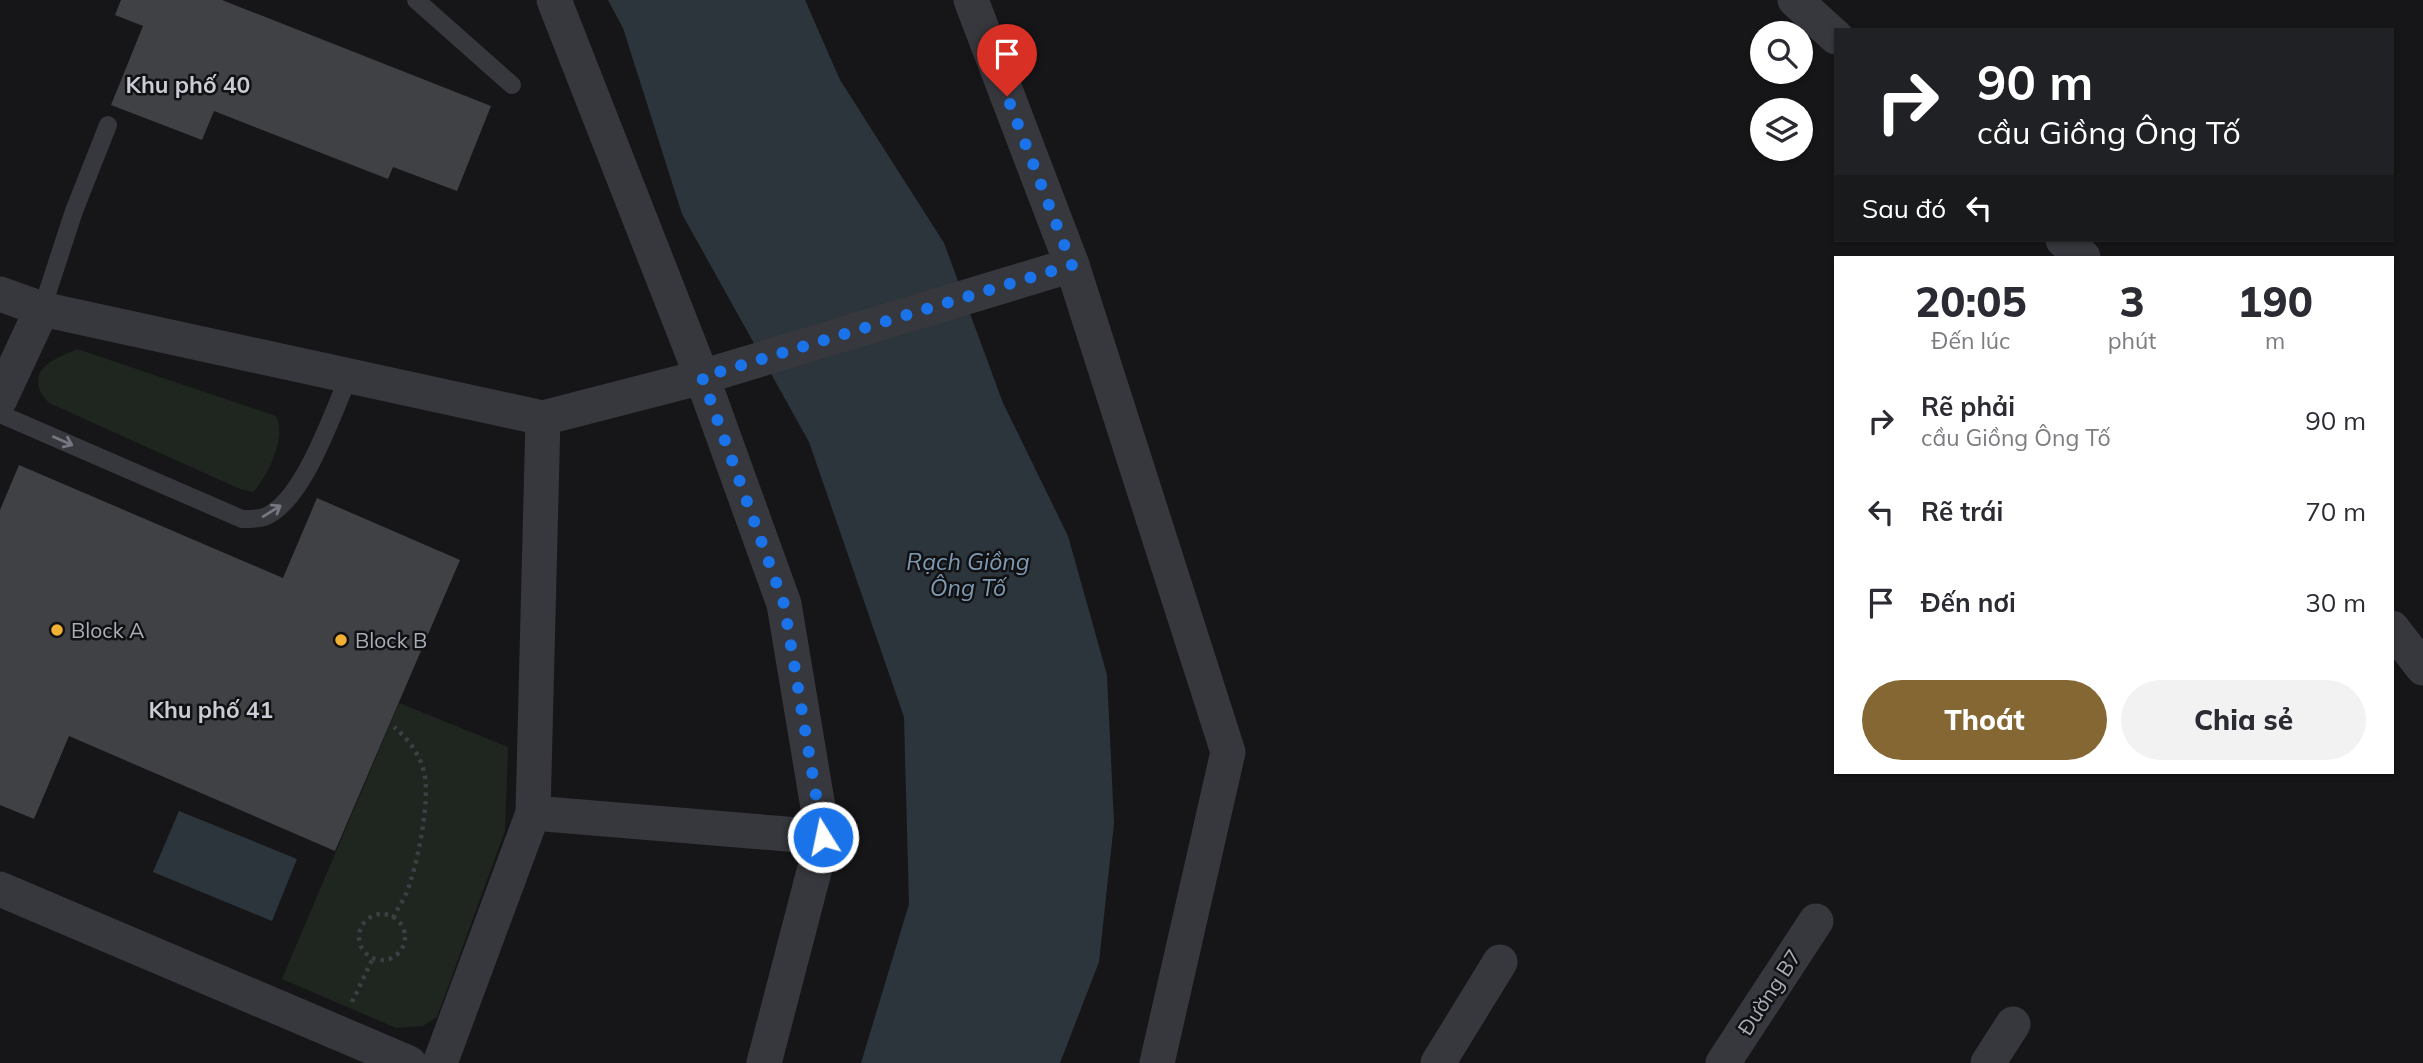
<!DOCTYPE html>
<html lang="vi">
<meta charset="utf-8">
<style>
:root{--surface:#fff;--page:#f2f2f3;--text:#2b2b33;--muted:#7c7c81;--accent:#856733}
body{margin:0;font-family:Mulish,sans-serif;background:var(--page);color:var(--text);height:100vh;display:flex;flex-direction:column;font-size:26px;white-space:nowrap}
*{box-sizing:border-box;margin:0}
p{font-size:23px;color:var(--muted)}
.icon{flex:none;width:38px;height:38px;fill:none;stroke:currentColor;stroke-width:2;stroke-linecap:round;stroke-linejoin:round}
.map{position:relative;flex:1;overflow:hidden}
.details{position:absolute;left:1834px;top:256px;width:560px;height:518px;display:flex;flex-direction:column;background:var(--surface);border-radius:0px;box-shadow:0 2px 5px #0004}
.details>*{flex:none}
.hud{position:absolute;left:1834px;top:28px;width:560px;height:214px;border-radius:0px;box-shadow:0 2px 5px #0004;background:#202124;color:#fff;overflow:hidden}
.tools{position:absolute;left:1750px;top:21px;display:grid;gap:14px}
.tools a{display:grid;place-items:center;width:63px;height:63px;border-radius:50%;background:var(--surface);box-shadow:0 2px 5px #0004;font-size:35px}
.pin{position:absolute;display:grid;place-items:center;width:60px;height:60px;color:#fff;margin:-72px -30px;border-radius:50% 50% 50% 0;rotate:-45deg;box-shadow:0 0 7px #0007}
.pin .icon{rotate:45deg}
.me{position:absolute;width:77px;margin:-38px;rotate:350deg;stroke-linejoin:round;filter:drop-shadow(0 0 5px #0008)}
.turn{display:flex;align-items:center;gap:24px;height:147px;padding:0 28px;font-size:32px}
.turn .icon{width:91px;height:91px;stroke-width:2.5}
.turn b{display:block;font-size:49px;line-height:60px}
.then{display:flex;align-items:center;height:66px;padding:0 28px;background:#0003;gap:14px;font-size:26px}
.eta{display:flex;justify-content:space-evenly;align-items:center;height:119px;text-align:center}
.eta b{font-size:42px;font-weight:800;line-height:49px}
.button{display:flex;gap:14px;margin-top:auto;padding:14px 28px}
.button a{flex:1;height:80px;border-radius:42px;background:var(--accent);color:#fff;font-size:28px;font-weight:800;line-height:80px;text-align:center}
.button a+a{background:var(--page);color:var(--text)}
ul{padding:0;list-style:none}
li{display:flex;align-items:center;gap:21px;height:91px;padding:0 28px}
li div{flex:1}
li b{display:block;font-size:26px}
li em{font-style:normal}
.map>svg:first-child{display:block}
</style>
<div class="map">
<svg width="2423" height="1063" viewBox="0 0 2423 1063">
<rect width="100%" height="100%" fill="#161618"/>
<!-- green -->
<g fill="#1e261f">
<path d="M77 349 276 416C287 436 268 477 253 492L240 489 49 403C46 399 40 393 39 388 33 364 61 357 77 349Z"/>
<polygon points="399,703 508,747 505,831 437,1017 423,1026 396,1028 282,979"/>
</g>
<!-- water -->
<g fill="#2c353c">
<polygon points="608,0 805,0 840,80 944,243 1003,403 1068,536 1107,675 1114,823 1099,962 1060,1063 861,1063 909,904 904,717 809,442 682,214 623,28"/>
<polygon points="179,811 297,859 272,921 153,872"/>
</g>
<!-- building -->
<g fill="#404145">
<polygon points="121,0 222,0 491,106 457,191 393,167 388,179 214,111 202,140 111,105 143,26 115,15"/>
<polygon points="19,465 283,578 317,498 460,560 335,851 69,736 34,819 0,805 0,510"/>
</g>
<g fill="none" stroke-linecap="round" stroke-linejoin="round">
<!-- path -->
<g stroke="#3d3f44" stroke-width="4.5" stroke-dasharray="3.5 5" stroke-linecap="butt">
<circle cx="382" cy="937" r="23"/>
<path d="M393 918C397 910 402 902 406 894 417 868 431 799 424 772 420 754 407 738 394 727"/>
<polyline points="352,1002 373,958"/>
</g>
<!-- lane -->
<g stroke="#37383d" stroke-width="18">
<polyline points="416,0 512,85"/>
<polyline points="42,309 74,211 108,125"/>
<path d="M0 414 242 519C249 519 258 519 264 517 303 503 333 412 349 376"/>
</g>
<!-- street -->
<g stroke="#37383d" stroke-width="35">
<polyline points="554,0 702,377 1072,265"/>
<polyline points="971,0 1072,265 1228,752 1157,1063"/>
<polyline points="1795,0 1836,37"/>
<polyline points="2063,240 2083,257"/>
<polyline points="0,294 42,309 543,418"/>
<polyline points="0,399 42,309"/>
<polyline points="2392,628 2423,668"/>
<polyline points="533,813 823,837"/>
<polyline points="0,889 409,1063"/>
<polyline points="440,1063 533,813 543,418 702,377 784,604 823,837 764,1063"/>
<polyline points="1438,1063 1500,962"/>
<polyline points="1723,1063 1816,921"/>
<polyline points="1988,1063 2013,1024"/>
</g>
</g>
<!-- one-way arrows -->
<defs><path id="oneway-shaft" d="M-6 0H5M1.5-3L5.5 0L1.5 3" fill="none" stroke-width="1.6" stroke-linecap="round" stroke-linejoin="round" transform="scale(1.75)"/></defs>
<g stroke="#757881">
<use href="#oneway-shaft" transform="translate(63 441) rotate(24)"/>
<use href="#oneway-shaft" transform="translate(272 511) rotate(-32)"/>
</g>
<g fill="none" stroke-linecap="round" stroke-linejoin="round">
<!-- route -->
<polyline stroke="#1a73e8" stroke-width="12" stroke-dasharray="0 21.6" points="823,837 784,604 702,377 1072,265 1007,96"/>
</g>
<!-- markers -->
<g fill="#f2b134" stroke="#111113" stroke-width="2.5">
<circle cx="57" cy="630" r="7"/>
<circle cx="341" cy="640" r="7"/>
</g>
<g text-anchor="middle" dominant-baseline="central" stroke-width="5" stroke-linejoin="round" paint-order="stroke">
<!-- poi labels -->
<g font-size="21" fill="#a8adb8" stroke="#111113" text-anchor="start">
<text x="71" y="630">Block A</text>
<text x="355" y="640">Block B</text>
</g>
<!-- street labels -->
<g font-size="21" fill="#a8adb8" stroke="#111113">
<text transform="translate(1769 992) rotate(-57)">Đường B7</text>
</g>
<!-- neighbourhood labels -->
<g font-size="23" font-weight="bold" fill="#c9ccd4" stroke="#111113">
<text x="188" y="84">Khu phố 40</text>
<text x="211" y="709">Khu phố 41</text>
</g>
<!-- water labels -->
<g font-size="23" font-style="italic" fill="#7f9bb3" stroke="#111113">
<text x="968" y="561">Rạch Giồng<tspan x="968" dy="26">Ông Tố</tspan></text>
</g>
</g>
</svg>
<div class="tools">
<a><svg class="icon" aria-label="search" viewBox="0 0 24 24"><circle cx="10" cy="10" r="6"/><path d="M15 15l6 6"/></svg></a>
<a><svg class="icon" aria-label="layers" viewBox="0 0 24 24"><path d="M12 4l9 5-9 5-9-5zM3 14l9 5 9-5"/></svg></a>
</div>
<div class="pin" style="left:1007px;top:96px;background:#d93025"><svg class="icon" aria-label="arrive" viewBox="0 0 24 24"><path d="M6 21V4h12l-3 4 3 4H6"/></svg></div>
<svg class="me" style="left:823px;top:837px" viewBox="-20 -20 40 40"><circle r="17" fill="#1a73e8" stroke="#fff" stroke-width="3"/><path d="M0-11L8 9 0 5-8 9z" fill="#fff"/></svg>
<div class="hud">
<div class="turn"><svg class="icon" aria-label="right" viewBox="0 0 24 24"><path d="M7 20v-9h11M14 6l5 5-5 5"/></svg><div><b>90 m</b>cầu Giồng Ông Tố</div></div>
<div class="then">Sau đó<svg class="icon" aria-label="left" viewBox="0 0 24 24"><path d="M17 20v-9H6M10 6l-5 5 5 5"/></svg></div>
</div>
<section class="details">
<div class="eta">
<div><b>20:05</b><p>Đến lúc</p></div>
<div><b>3</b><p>phút</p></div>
<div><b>190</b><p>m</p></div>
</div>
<ul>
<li><svg class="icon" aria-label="right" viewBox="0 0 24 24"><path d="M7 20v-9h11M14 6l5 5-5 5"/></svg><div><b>Rẽ phải</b><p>cầu Giồng Ông Tố</p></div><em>90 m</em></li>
<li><svg class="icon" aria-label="left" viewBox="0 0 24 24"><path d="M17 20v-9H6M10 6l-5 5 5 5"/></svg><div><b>Rẽ trái</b></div><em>70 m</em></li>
<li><svg class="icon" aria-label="arrive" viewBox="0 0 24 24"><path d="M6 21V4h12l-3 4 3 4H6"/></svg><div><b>Đến nơi</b></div><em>30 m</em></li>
</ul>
<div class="button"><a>Thoát</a><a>Chia sẻ</a></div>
</section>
</div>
